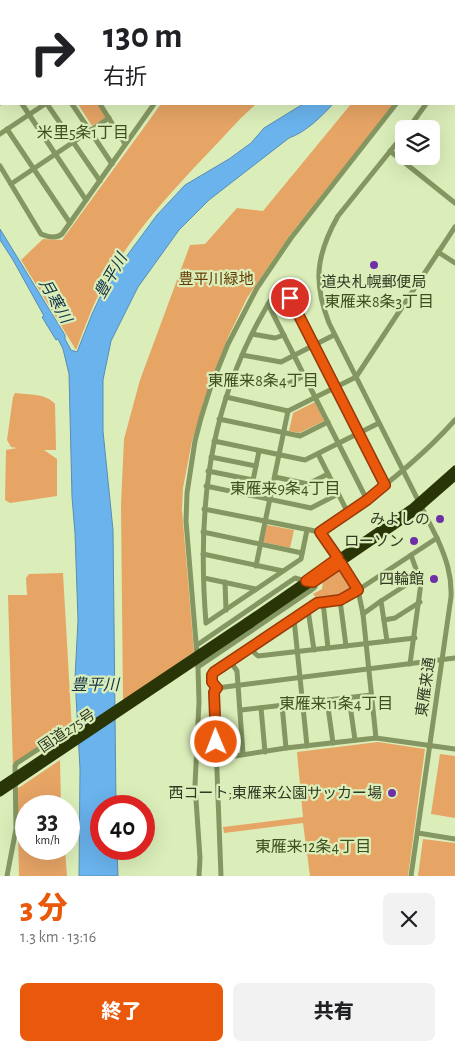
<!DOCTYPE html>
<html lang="ja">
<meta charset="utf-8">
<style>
:root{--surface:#fff;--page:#f2f2f2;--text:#202124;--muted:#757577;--accent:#ea580c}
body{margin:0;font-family:"Alegreya Sans","Noto Sans JP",sans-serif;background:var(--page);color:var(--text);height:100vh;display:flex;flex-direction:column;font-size:19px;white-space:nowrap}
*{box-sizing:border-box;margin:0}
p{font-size:16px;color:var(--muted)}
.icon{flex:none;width:28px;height:28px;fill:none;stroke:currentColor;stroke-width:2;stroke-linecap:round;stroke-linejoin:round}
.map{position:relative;height:876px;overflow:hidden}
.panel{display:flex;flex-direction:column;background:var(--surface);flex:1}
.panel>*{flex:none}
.top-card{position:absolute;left:0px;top:0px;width:455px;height:105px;box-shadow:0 5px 20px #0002;background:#fff;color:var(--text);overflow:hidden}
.buttons{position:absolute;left:395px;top:120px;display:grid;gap:10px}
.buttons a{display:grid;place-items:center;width:45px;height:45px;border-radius:8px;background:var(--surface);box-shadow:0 5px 20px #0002;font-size:25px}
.speed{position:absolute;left:15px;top:795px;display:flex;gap:10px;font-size:25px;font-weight:700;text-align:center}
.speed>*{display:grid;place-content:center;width:65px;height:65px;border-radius:50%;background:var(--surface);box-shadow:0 5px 20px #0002;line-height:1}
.speed small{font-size:12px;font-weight:400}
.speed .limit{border:8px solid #d22;background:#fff;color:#111}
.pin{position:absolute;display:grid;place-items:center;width:42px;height:42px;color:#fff;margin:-21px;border:2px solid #fff;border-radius:50%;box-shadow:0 1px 5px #0007}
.me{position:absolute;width:55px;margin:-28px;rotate:359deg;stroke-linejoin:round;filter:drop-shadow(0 0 4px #0008)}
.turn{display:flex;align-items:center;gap:18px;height:105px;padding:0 20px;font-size:22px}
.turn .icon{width:65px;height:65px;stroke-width:2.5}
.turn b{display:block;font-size:35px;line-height:42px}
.round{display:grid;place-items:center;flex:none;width:52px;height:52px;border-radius:8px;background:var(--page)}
.overview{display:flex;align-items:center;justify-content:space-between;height:85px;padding:0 20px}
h1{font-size:30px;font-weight:800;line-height:38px;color:var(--accent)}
.primary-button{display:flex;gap:10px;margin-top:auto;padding:10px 20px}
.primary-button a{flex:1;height:58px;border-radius:8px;background:var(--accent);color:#fff;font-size:20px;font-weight:800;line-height:58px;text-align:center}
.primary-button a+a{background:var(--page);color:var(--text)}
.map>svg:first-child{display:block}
</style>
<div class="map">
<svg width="455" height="876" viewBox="0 0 455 876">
<rect width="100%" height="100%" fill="#dbeeb9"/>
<!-- green -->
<g fill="#e6a465">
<polygon points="230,0 343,0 229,1"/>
<polygon points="78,104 98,104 107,117 92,126"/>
<path d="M161 104H256L241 118C191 172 136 224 101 290 91 309 84 330 76 350L21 260 43 239 62 240Z"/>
<polygon points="351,104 394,104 290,235 247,298 229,335 206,394 192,441 183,488 182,510 194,652 123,701 121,505 124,439 140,380 190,245 205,244 237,208 263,211"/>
<path d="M15 393C28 395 46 393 55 404L56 450H44L57 459V496L10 503 5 500 6 450 17 448 11 447 7 440 13 397Z"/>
<polygon points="315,402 324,421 299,433 289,431 293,413"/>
<polygon points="267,525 294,530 290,548 263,542"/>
<polygon points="342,569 355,589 340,598 318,600 313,594 322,589 323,581"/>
<polygon points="63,573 72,731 13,768 8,595 27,595 26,578 29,574"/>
<polygon points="378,742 425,749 408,876 310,876 303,823 224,833 223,827 303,817 297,752"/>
<polygon points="440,754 455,756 455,818 431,814"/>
<polygon points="60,760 61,806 26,806 26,849 65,849 67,876 19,876 17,789"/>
<polygon points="423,839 455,843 455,876 418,876"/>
</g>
<!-- water -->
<path fill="#6ab3ed" stroke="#598eb0" d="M303 104H333C321 117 306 132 289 138L209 200 179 230 138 287 111 341 103 380V431L113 530 116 806H101V849H117L118 876H79L80 769 75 678 78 620 75 533 72 497 69 374 63 349 58 339 56 340 42 317 44 316 13 260 0 240V229L65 335V339L71 350 77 352 92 314 106 284 157 215 185 185 229 159 251 143 264 128Z"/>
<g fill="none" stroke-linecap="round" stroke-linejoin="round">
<!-- minor -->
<g stroke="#849661" stroke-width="5">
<polyline points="126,0 129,1"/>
<polyline points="197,0 200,1"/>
<polyline points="55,1 55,0"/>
<polyline points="144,1 144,0"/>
<polyline points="172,1 173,0"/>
<polyline points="225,1 225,0"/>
<polyline points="440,1 440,0"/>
<polyline points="0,3 1,0"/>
<polyline points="454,36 455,33"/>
<polyline points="0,79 1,80"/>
<polyline points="0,103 1,102"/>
<polyline points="22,104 86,200"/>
<polyline points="47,104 100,181"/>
<polyline points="72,104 112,164"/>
<polyline points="100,104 125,144"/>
<polyline points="7,129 70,223"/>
<polyline points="408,129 426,104"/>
<polyline points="0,134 45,104"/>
<path d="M404 134 338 216C316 255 313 282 329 323L437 538C446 558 452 575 451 597L411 876"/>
<polyline points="390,151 455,203"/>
<path d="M0 166 41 234C48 237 56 239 62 234L154 104"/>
<polyline points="11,184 109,118"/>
<polyline points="438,252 455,263"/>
<polyline points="268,304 367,500"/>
<polyline points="252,334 275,338 284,335"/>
<polyline points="242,355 281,362 334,335"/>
<polyline points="233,376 283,386 304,376"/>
<polyline points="226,397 288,411 356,377 455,227"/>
<polyline points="219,419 300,436 328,422"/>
<polyline points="214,441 305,460 379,423"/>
<polyline points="318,454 348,513"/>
<polyline points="211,457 256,466"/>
<polyline points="208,471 253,480"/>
<polyline points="275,477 308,484 328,474"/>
<polyline points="206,486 311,508 338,494"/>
<polyline points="250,495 259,451"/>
<path d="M204 509 320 532C368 500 416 464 455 420"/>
<path d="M307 530 301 559 206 623C196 499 211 388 282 282L385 485"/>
<polyline points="203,532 302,553"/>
<polyline points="320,532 338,558"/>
<polyline points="203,554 283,571"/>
<polyline points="341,563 358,590 363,614 376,738"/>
<polyline points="256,566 288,411"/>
<polyline points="204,578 256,589"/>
<polyline points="225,582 226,610"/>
<polyline points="340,600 346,646"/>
<polyline points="323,602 328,648"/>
<polyline points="308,610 314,650"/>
<polyline points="363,614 381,601"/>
<polyline points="294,619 307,746"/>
<polyline points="384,620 395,618 420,602"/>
<polyline points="387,641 381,601 420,576"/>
<polyline points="197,645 295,578 315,584 315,587 310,591 198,667"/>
<polyline points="249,648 258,656 415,638"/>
<polyline points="230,661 237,671 243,754"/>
<polyline points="410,664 421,583 411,555"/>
<polyline points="217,688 212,683 212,675 214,672 317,603 340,600 358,590 437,538"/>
<polyline points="217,688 455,658"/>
<polyline points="217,688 214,692 221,876"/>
<polyline points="349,698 355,740"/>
<polyline points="327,700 333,743"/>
<polyline points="282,705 286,748"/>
<polyline points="261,708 265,752"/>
<polyline points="241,710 371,695"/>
<polyline points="216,759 286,748 376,738 455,749"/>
<polyline points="418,833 455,839"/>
<polyline points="7,876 16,829 15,766 17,763 52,740"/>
<polyline points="199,876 200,858 195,785 199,702 198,667 186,521 187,493 195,441 201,418 211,386 228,344 257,288 291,238 396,104"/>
</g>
<!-- highway -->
<g stroke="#293507" stroke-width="7">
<polyline points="247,621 411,508 455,469"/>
<polyline points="250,625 415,512 455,477"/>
</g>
<!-- highway-bridge -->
<g stroke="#293507" stroke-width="7">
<polyline points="0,786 247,621"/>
<polyline points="0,793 250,625"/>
</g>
</g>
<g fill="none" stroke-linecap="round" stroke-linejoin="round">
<!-- route casing -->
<g stroke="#983908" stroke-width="12">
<polyline id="route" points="216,742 214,692 217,688 212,682 212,675 214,672 317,603 340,600 358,590 341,563 313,582 306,581 338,558 320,532 367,500 385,485 290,298"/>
</g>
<!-- route -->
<use href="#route" stroke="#ea580c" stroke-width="9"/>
</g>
<!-- markers -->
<g fill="#6e30a6" stroke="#dbeeb9" stroke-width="2">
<circle cx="374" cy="265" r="5"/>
<circle cx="440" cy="519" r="5"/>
<circle cx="414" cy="541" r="5"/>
<circle cx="434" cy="579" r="5"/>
<circle cx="392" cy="793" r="5"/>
</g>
<g text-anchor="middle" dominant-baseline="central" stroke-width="4.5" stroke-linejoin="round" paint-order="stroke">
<!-- park labels -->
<g font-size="15" fill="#643a06" stroke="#dbeeb9">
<text x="216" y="279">豊平川緑地</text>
</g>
<!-- poi labels -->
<g font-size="15" fill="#313823" stroke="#dbeeb9" text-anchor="end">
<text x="374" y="282" text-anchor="middle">道央札幌郵便局</text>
<text x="430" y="519">みよしの</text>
<text x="404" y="541">ローソン</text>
<text x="424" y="579">四輪館</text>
<text x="382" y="793">西コート;東雁来公園サッカー場</text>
</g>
<!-- street labels -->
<g font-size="15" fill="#313823" stroke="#dbeeb9">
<text transform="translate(426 687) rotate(-82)">東雁来通</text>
<text transform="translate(67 731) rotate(-34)">国道275号</text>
</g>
<!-- neighbourhood labels -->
<g font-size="16" fill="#404f1f" stroke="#dbeeb9">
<text x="83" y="133">米里5条1丁目</text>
<text x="379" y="302">東雁来8条3丁目</text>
<text x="263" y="381">東雁来8条4丁目</text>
<text x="285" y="489">東雁来9条4丁目</text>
<text x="336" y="704">東雁来11条4丁目</text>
<text x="313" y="847">東雁来12条4丁目</text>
</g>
<!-- water labels -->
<g font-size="16" font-style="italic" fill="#113149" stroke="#dbeeb9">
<text transform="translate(111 276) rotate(-60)">豊平川</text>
<text transform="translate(55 301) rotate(60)">月寒川</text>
<text x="95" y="685">豊平川</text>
</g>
</g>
</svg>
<div class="buttons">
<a><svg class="icon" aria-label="layers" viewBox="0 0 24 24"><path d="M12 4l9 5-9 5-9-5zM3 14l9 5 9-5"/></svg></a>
</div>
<div class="speed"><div>33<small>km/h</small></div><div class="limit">40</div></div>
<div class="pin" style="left:290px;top:298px;background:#d93025"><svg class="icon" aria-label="arrive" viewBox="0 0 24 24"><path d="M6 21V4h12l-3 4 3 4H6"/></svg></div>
<svg class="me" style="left:216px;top:742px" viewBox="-20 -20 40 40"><circle r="17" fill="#ea580c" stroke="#fff" stroke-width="3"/><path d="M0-11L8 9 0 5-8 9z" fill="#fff"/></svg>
<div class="top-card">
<div class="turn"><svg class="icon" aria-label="right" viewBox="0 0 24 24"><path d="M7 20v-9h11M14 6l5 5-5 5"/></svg><div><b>130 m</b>右折</div></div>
</div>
</div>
<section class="panel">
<div class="overview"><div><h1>3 分</h1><p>1.3 km · 13:16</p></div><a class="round"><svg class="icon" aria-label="close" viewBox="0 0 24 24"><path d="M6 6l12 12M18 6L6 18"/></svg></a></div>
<div class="primary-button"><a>終了</a><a>共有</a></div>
</section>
